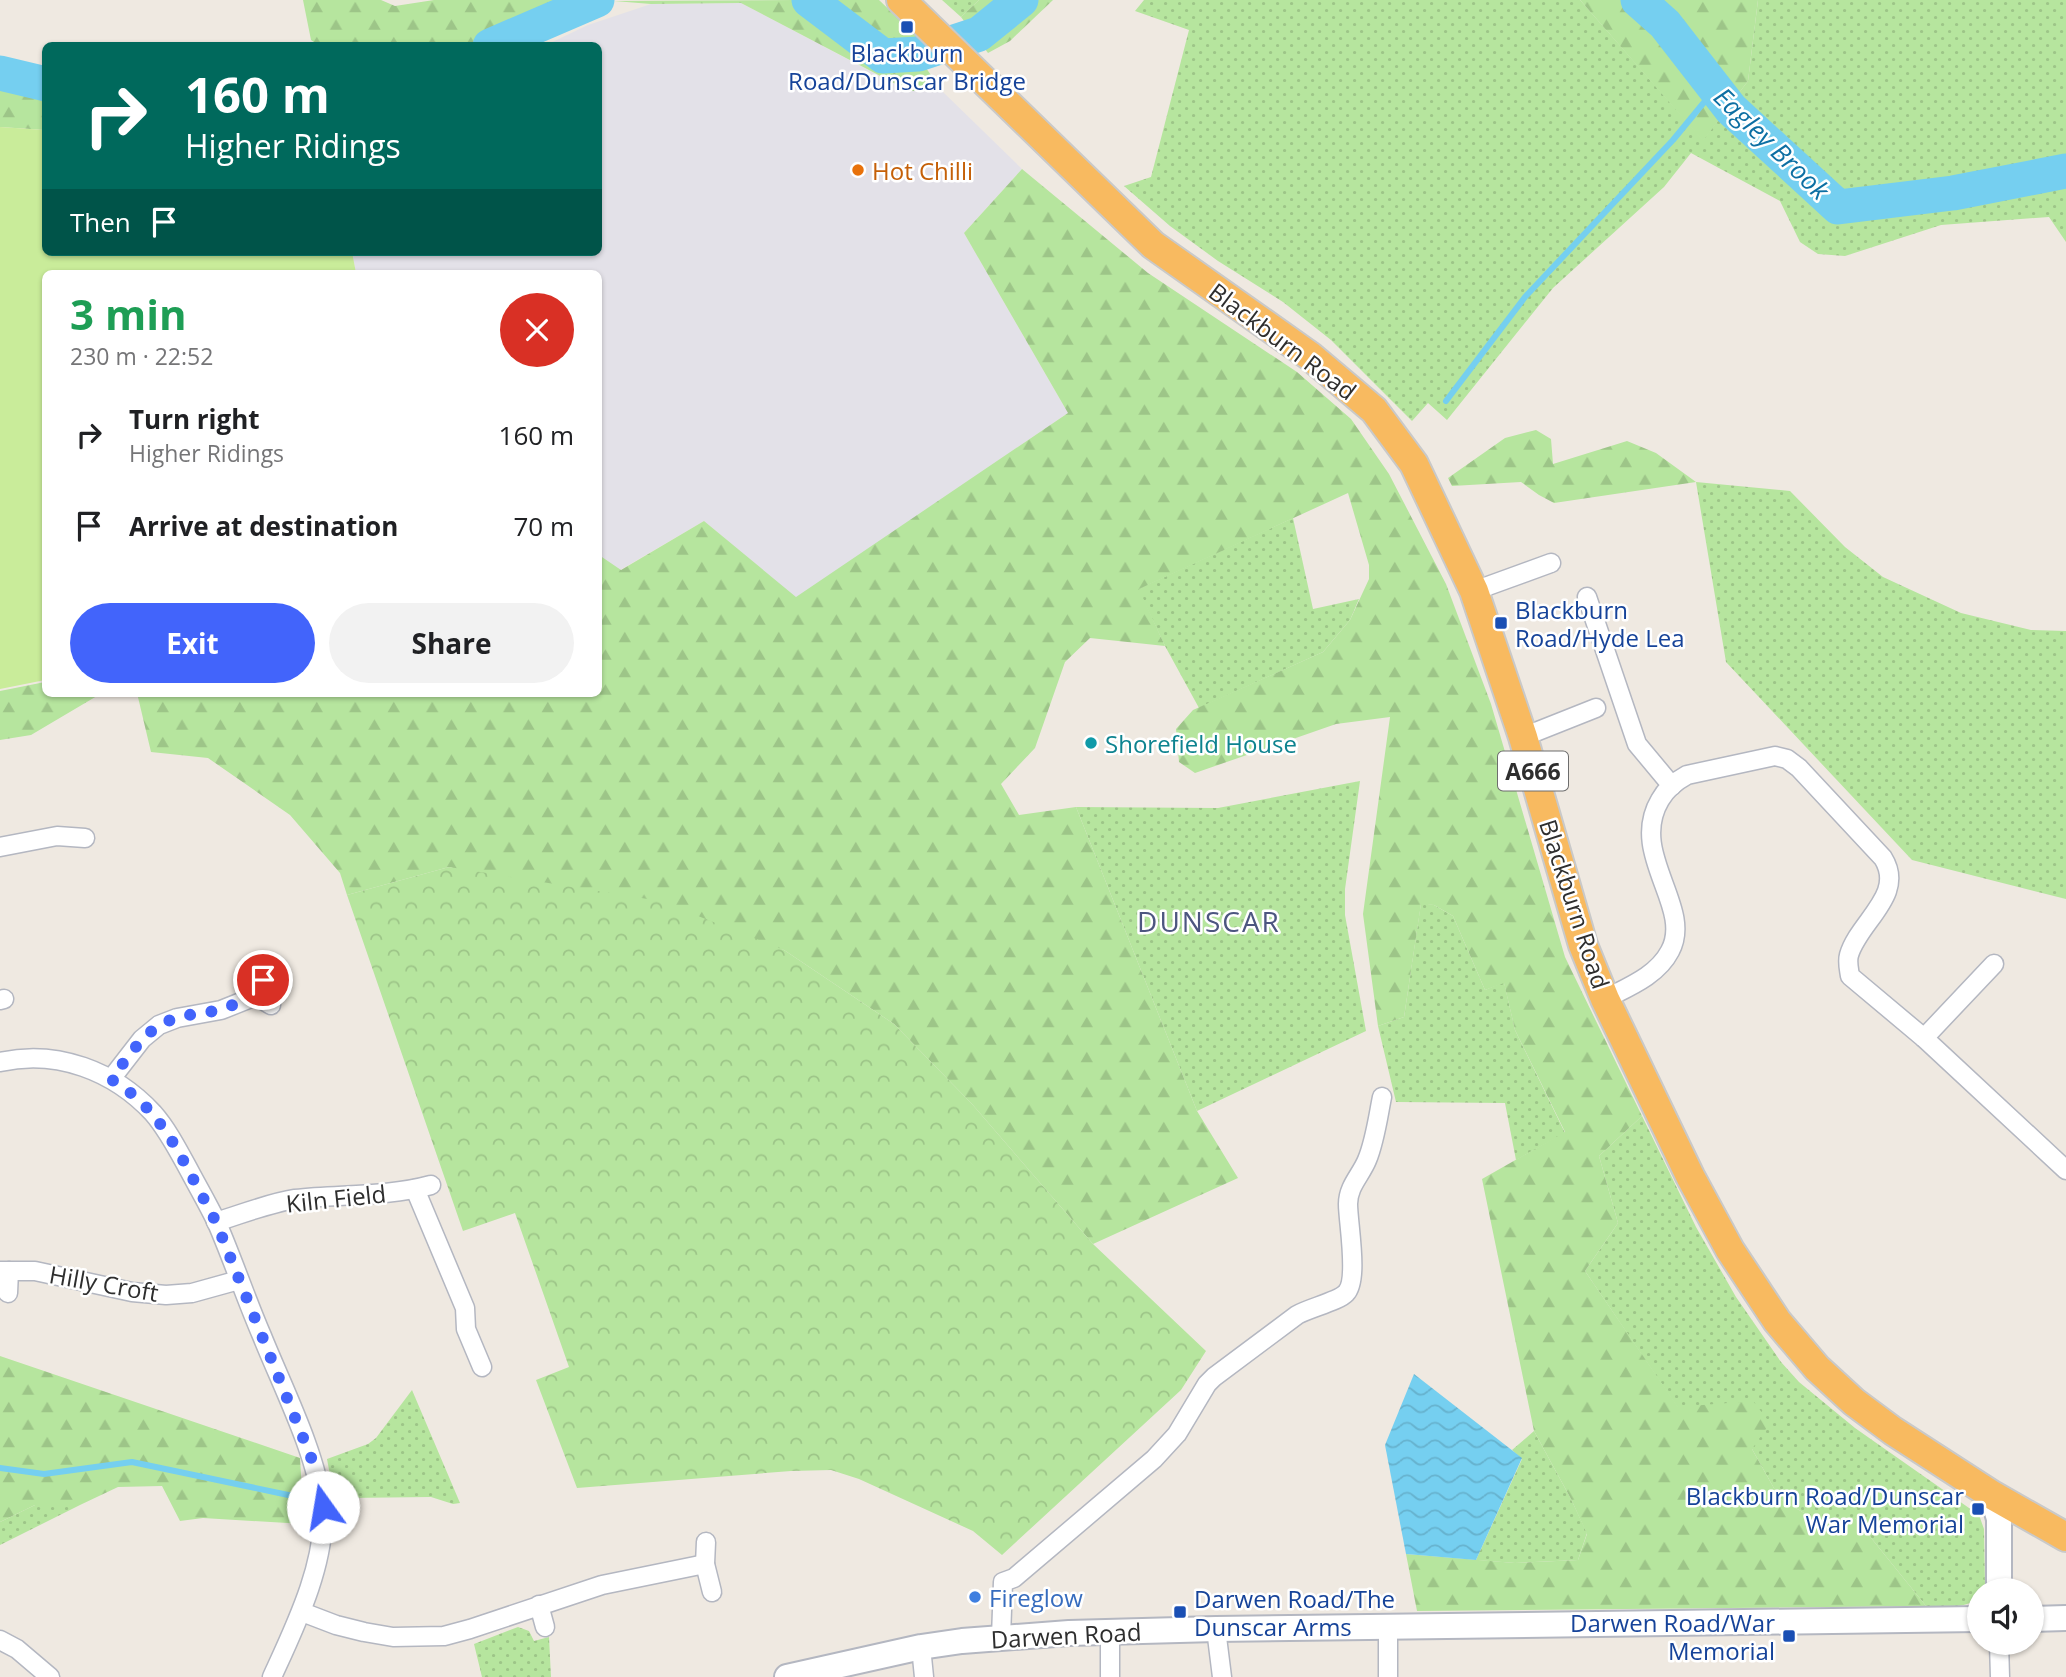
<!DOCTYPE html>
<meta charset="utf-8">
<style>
:root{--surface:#fff;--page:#f2f2f2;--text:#202124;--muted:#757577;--accent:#4264fb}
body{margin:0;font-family:"Open Sans",sans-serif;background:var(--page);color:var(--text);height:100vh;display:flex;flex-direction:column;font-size:26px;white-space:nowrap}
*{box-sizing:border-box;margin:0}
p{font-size:23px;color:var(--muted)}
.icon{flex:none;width:38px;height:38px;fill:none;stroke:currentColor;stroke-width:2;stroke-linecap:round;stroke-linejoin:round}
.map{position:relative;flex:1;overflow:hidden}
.side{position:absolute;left:42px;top:270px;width:560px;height:427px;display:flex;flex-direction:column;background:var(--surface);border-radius:10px;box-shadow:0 2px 5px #0004}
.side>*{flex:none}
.guide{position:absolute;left:42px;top:42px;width:560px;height:214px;border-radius:10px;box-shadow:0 2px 5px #0004;background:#00695c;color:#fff;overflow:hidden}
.tools{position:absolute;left:1967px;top:1578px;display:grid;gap:14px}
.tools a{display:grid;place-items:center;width:77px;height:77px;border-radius:50%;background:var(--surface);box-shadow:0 2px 5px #0004;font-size:35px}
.pin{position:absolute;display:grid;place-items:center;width:60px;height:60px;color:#fff;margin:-30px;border:4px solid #fff;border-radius:50%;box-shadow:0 2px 7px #0007}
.me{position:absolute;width:77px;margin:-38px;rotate:347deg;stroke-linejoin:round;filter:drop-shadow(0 0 5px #0008)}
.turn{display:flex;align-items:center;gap:24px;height:147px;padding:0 28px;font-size:32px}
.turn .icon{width:91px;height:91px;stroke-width:2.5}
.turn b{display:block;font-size:49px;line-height:60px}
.then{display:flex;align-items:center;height:66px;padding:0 28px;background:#0003;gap:14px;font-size:26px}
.round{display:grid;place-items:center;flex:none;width:74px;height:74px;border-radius:37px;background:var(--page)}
.overview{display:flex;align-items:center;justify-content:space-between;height:119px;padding:0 28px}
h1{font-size:42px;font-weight:700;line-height:52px;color:#1e9e55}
.action{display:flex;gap:14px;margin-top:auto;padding:14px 28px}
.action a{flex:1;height:80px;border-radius:42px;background:var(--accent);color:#fff;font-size:28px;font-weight:700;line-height:80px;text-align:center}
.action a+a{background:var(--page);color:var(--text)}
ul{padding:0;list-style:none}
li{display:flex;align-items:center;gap:21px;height:91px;padding:0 28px}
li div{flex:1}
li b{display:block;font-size:26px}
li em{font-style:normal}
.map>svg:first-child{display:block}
</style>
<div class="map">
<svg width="2066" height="1677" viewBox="0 0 2066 1677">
<defs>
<pattern id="grass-dots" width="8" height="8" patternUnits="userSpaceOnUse" patternTransform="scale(1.75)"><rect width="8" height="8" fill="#b6e59e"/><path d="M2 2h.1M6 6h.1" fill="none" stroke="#9dc588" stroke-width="1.8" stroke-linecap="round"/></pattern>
<pattern id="forest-firs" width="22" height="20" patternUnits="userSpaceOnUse" patternTransform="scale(1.75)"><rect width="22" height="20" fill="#b6e59e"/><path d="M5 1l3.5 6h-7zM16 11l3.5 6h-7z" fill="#9dc588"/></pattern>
<pattern id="park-crowns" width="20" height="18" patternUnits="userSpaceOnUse" patternTransform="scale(1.75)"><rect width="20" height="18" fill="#b6e59e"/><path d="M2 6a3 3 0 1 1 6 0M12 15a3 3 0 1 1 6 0" fill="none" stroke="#9dc588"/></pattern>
<pattern id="water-waves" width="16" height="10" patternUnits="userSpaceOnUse" patternTransform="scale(1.75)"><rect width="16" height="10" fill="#75cff0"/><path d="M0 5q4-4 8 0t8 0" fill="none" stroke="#66b2ce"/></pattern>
</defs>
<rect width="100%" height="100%" fill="#efe9e1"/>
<!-- industrial -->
<polygon fill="#e3e1e8" points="741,3 908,91 942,91 1022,169 964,233 1068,413 796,598 704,521 620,570 599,555 598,273 356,273 352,252 598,252 598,46 546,45 588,25 651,4"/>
<!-- grass -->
<g fill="url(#grass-dots)">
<polygon points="942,0 979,0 961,17"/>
<polygon points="1144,0 1580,0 1703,140 1748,81 1758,0 2066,0 2066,242 2049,217 1941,225 1845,256 1818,254 1800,242 1780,201 1691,153 1664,187 1553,288 1447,420 1428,403 1412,421 1331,340 1283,302 1218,261 1170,226 1124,186 1151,177 1189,30 1135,11"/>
<polygon points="1696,482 1790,491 1845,547 1883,577 1961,613 2031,630 2066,631 2066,899 1912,860 1726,662"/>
<polygon points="1293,518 1313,609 1359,599 1350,620 1323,652 1199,708 1165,646 1138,589"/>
<polygon points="1360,781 1345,889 1345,915 1366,1031 1197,1111 1076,807 1218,808"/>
<polygon points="1421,903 1434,905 1453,916 1485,990 1504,982 1515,1030 1565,1133 1516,1160 1505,1103 1396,1102 1378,1026 1404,1017"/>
<path d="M1642 1116 1696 1227 1736 1297 1781 1362 1799 1382 1855 1428 1979 1515 1984 1529 1985 1586 1983 1591H1979V1597C1966 1610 1943 1606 1926 1606L1855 1518 1818 1521 1780 1499 1752 1449 1678 1408 1585 1271 1618 1223 1599 1156Z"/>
<polygon points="412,1390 460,1503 453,1504 431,1497 346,1498 335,1502 327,1459 368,1444 376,1438"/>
<polygon points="1534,1431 1571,1499 1587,1533 1578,1560 1515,1563 1476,1560 1522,1459 1512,1450"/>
<polygon points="35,1505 80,1505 0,1545 0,1522"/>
<polygon points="518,1627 529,1631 534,1641 549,1637 551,1677 482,1677 474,1644"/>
</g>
<!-- forest -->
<g fill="url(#forest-firs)">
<polygon points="303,0 381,0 395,6 434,0 581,0 472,46 318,45 311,40"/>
<polygon points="793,0 877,64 924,65 942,91 909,91 741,3 651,4 614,1"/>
<polygon points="826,0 879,0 920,39 884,47"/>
<polygon points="979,0 1053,0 1010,41 988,53 961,17"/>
<polygon points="1580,0 1758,0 1748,81 1703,141"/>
<polygon points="0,81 45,94 45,130 0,127"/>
<polygon points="1022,169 1148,273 1297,372 1351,419 1389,474 1446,584 1491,704 1565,957 1642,1116 1599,1156 1618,1223 1585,1271 1678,1407 1753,1401 1770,1423 1752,1449 1780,1499 1818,1521 1855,1518 1926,1606 1417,1611 1406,1554 1515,1563 1578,1560 1587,1534 1571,1499 1534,1431 1482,1179 1565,1132 1515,1030 1504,983 1485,990 1453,916 1434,905 1421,904 1404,1017 1378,1026 1363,914 1390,717 1336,724 1195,773 1179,762 1176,729 1193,710 1323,652 1350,620 1369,579 1369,565 1348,493 1139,589 1165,646 1090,638 1065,662 1035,748 1001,784 1019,815 1076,807 1197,1111 1238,1178 1093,1244 972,1104 894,1024 784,950 449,867 347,895 340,873 290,815 208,758 151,752 137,693 598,693 599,555 621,570 704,521 796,597 1068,413 964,233"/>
<polygon points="1536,430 1551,439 1553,464 1627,441 1656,453 1696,482 1554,503 1539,495 1521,482 1452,486 1448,478 1505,438"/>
<polygon points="45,682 46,693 102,693 31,735 0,740 0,691"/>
<polygon points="0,1356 300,1458 304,1524 203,1518 180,1521 162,1486 118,1487 80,1505 35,1505 0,1522"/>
</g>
<!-- park -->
<polygon fill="url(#park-crowns)" points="449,867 660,901 784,950 894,1024 972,1104 1093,1244 1206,1351 1181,1390 1002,1555 973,1531 859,1479 831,1470 791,1471 577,1488 536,1380 569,1367 515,1213 463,1231 347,895"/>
<!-- pitch -->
<polygon fill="#c9ec9a" points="0,127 45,130 46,252 352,252 356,273 46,273 45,680 0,689"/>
<!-- water -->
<polygon fill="url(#water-waves)" points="1414,1374 1522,1458 1476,1560 1406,1554 1385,1445"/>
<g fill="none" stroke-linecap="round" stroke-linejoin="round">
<!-- stream -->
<g stroke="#75cff0" stroke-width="6">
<polyline points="1446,401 1525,297 1673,140 1715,89"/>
<polyline points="0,1468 44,1474 132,1462 293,1496"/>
</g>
<!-- river -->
<g stroke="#75cff0" stroke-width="35">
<polyline points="809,0 883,56 918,54 979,34 1021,0"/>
<polyline points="1638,0 1665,24 1731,109 1838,207 1953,193 2066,171"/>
<polyline points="490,46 597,0"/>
<polyline points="0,73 46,84"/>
</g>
<!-- minor casing -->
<g stroke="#b4b7c1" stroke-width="21">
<g id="minor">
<polyline points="1474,591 1551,563"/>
<polyline points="1587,597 1637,744 1672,786"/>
<polyline points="1523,737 1596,708"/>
<polyline points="0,847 57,836 85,838"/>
<polyline points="263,980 256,996 271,1005"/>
<path d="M1605 999C1628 987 1657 976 1670 951 1694 907 1628 854 1660 800 1666 789 1676 781 1687 775L1775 756 1787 759 1799 768 1883 858C1906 895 1859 921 1849 955 1847 962 1849 969 1850 976L1924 1038 2066 1170"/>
<polyline points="0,1000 4,999"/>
<polyline points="1924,1038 1994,964"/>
<path d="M0 1062C57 1049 114 1071 153 1113 168 1130 179 1152 190 1172 199 1189 209 1206 217 1223 233 1260 246 1299 262 1336 282 1386 317 1454 322 1506 328 1560 294 1629 272 1677"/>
<polyline points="111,1079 142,1039 159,1025 177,1018 221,1010 256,996"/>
<polyline points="415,1189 465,1308 466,1329 482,1367"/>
<path d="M216 1222C242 1214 269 1203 295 1199 341 1194 387 1197 431 1185"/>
<polyline points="0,1271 35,1271 132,1292 166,1295 192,1293 239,1280"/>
<polyline points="8,1293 9,1271"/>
<polyline points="706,1542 705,1564 712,1592"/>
<polyline points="539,1605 545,1627"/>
<polyline points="302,1612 336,1625 364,1632 393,1637 444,1636 470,1629 602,1585 705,1564"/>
<polyline points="1216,1629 1222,1677"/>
<path d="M1001 1637 1003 1582 1014 1578 1154 1459 1177 1434 1207 1384 1214 1377 1297 1315C1309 1308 1339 1301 1346 1293 1359 1280 1348 1223 1348 1204 1348 1186 1361 1175 1367 1160 1375 1141 1378 1117 1382 1097"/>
<polyline points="0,1640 17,1649 50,1677"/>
<polyline points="1999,1643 2000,1677"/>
<polyline points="921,1647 924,1677"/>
<polyline points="1110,1677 1110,1632"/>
<polyline points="1388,1677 1388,1628"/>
</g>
</g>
<!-- secondary casing -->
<g stroke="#b4b7c1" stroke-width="28">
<g id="secondary">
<polyline points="1992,1495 1999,1519 1999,1591"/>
<polyline points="2032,1619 2066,1618"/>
<polyline points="787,1677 921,1647 962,1641 1069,1633 1216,1629 1979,1619"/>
</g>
</g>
<!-- trunk casing -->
<g stroke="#c9c9c9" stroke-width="32">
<polyline id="trunk" points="901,0 1153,245 1310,356 1374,410 1414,464 1474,591 1523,737 1583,945 1605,999 1690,1176 1730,1250 1777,1321 1817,1368 1854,1402 1893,1431 1992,1495 2066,1537"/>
</g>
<!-- minor -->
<use href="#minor" stroke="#fff" stroke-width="18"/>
<!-- secondary -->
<use href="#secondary" stroke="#fff" stroke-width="24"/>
<!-- trunk -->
<use href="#trunk" stroke="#f8ba60" stroke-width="28"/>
</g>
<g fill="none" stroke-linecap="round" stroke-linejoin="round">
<!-- route -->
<polyline stroke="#4264fb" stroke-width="12" stroke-dasharray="0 21.6" points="263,980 256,996 220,1010 177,1017 159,1025 142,1039 111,1079 135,1096 154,1115 176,1147 216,1222 312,1460 323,1507"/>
</g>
<!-- markers -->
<g fill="#1a4fb4" stroke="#fff" stroke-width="2.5">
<rect x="900" y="20" width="14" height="14" rx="3.5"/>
<rect x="1494" y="616" width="14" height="14" rx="3.5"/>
<rect x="1971" y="1502" width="14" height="14" rx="3.5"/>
<rect x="1173" y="1605" width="14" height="14" rx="3.5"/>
<rect x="1782" y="1629" width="14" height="14" rx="3.5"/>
</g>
<circle fill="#e8710a" stroke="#fff" stroke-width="2.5" cx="858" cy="170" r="7"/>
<circle fill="#0f9aa8" stroke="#fff" stroke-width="2.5" cx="1091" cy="743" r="7"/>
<circle fill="#3f7fe0" stroke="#fff" stroke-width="2.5" cx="975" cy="1597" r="7"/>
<g text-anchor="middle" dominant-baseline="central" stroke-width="5" stroke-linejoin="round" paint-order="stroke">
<!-- shield labels -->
<rect fill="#fff" stroke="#6d6d6d" stroke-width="2" x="1498" y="751.5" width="70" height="39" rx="5"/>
<g font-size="23" font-weight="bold" fill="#2e2e2e">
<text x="1533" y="771">A666</text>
</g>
<!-- transit labels -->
<g font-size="24" fill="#164399" stroke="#fff" text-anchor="start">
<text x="907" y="52" text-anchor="middle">Blackburn<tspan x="907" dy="28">Road/Dunscar Bridge</tspan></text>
<text x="1515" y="609">Blackburn<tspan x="1515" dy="28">Road/Hyde Lea</tspan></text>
<text x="1964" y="1495" text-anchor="end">Blackburn Road/Dunscar<tspan x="1964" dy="28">War Memorial</tspan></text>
<text x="1194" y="1598">Darwen Road/The<tspan x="1194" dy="28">Dunscar Arms</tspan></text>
<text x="1775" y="1622" text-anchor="end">Darwen Road/War<tspan x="1775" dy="28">Memorial</tspan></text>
</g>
<!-- food labels -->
<g font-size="24" fill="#c56008" stroke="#fff" text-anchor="start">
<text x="872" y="170">Hot Chilli</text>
</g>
<!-- street labels -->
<g font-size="24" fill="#2e2e2e" stroke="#fff">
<text transform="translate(1283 341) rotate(37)">Blackburn Road</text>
<text transform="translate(1575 904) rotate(72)">Blackburn Road</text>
<text transform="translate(336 1198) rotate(-6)">Kiln Field</text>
<text transform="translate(104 1283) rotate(10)">Hilly Croft</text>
<text transform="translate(1066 1635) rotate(-3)">Darwen Road</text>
</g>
<!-- culture labels -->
<g font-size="24" fill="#0d838f" stroke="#fff" text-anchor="start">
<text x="1105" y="743">Shorefield House</text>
</g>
<!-- shop labels -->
<g font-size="24" fill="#366cbe" stroke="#fff" text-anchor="start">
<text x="989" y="1597">Fireglow</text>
</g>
<!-- water labels -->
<g font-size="26" font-style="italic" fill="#0d6fa3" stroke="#fff">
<text transform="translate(1772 143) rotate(44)">Eagley Brook</text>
</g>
<!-- quarter labels -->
<g font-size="28" letter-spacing="2" fill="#4d5680" stroke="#fff">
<text x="1209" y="921">DUNSCAR</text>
</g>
</g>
</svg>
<div class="tools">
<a><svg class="icon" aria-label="sound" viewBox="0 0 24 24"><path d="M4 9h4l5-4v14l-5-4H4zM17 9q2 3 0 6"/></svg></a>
</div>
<div class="pin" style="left:263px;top:980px;background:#d93025"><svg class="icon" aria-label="arrive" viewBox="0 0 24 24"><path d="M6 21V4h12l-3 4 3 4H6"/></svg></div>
<svg class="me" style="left:323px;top:1507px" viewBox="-20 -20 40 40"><circle r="19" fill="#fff"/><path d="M0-13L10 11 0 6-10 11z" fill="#4264fb"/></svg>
<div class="guide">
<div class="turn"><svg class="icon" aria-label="right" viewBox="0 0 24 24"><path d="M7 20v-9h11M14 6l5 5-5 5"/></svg><div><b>160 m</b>Higher Ridings</div></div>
<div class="then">Then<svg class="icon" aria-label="arrive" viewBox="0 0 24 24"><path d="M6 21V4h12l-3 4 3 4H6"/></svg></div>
</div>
<section class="side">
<div class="overview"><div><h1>3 min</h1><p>230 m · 22:52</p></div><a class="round" style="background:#d93025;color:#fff"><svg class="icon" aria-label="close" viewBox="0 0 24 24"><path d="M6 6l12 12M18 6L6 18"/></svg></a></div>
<ul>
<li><svg class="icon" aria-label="right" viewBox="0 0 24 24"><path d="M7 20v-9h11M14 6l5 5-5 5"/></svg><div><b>Turn right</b><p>Higher Ridings</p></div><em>160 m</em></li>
<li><svg class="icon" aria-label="arrive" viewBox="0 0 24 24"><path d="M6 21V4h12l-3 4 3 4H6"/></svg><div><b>Arrive at destination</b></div><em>70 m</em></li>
</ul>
<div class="action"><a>Exit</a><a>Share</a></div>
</section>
</div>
